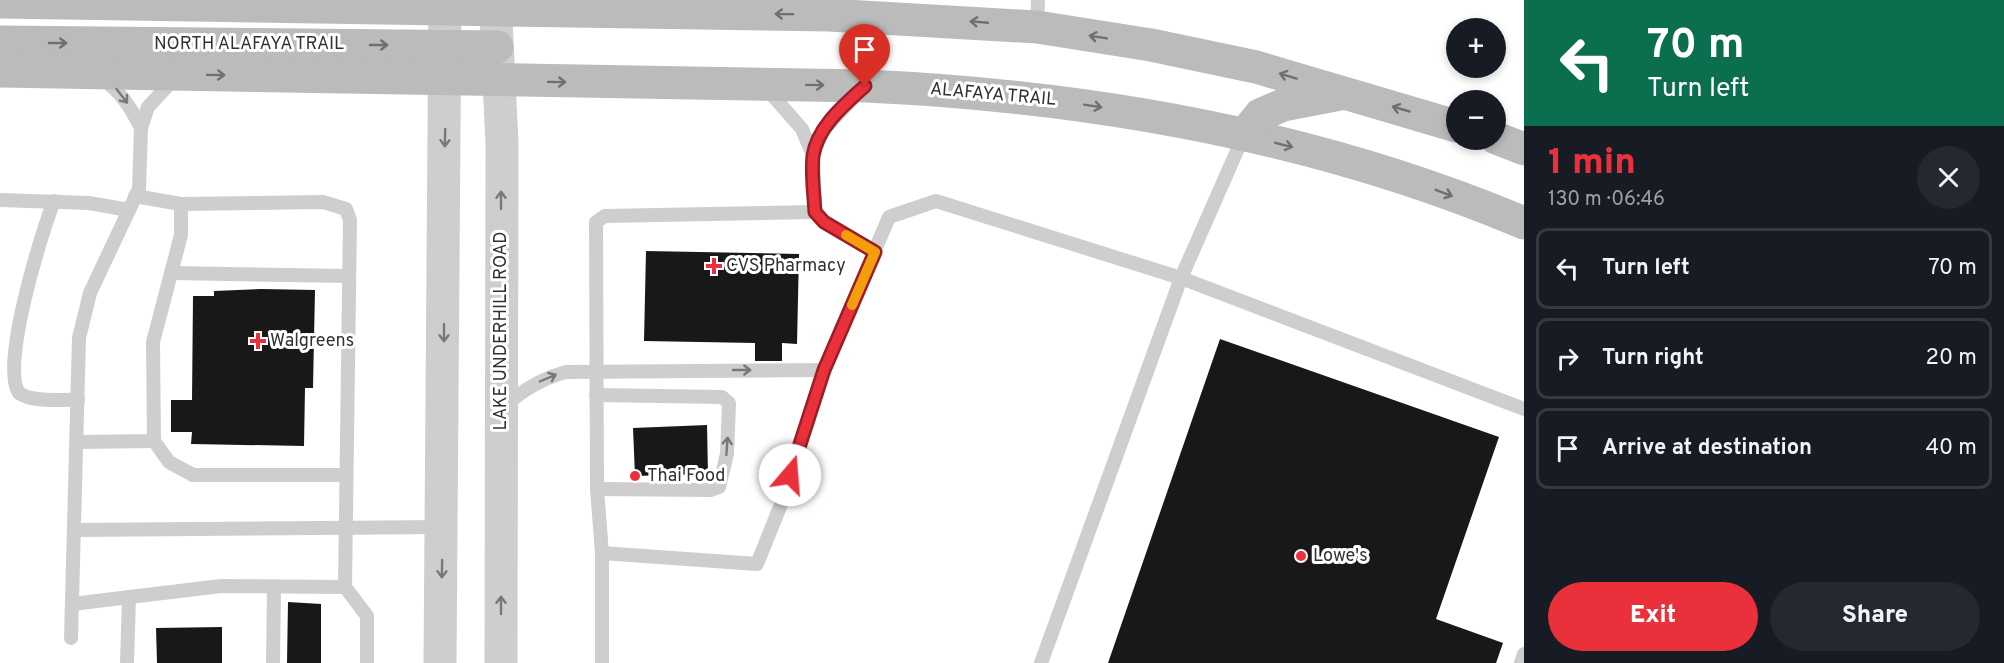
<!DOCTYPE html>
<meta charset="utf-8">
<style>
:root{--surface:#171b24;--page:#242831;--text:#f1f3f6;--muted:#9ea1a6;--line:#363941;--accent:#ea303b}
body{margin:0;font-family:Overpass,sans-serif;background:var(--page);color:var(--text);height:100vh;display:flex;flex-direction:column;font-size:22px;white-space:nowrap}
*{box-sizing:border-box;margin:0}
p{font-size:20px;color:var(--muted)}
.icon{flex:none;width:33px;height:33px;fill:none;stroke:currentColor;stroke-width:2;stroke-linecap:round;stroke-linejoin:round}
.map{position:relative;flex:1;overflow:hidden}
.panel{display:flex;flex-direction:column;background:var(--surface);width:480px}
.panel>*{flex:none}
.banner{background:#0b6e4f;color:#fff;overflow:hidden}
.fabs{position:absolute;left:1446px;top:18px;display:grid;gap:12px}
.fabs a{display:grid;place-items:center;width:60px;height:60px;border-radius:50%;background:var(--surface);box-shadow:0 3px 9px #0003;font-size:30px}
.pin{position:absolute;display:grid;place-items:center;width:51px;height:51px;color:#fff;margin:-62px -26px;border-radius:50% 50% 50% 0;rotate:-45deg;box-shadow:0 0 6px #0007}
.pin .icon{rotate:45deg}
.me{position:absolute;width:66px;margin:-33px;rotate:18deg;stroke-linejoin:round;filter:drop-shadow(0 0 4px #0008)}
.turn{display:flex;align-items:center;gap:21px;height:126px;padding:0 24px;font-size:27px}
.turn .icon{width:78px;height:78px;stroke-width:2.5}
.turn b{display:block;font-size:42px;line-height:51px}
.round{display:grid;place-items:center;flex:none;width:63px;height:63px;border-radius:32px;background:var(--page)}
.head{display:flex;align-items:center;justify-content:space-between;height:102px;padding:0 24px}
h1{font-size:36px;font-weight:800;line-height:45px;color:var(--accent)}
.cta{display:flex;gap:12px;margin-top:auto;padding:12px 24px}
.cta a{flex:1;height:69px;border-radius:36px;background:var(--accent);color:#fff;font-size:24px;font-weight:800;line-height:69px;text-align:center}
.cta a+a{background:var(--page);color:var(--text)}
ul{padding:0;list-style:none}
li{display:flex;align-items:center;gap:18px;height:81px;margin:0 12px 9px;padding:0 12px;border:3px solid var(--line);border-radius:12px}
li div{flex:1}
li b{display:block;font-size:22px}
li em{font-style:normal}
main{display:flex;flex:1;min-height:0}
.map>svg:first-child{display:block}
</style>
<main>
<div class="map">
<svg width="1524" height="663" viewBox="0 0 1524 663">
<rect width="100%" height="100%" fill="#fff"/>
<!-- building -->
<g fill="#181818">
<polygon points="646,251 799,254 797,344 782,343 782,361 755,361 755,343 644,341"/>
<polygon points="261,289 315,290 313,388 305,388 304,446 191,444 192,432 171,432 171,400 192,400 193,296 214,296 214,291"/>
<polygon points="1220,339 1499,437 1436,619 1503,643 1496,663 1108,663"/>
<polygon points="707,425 708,474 635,476 633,428"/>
<polygon points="288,602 321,604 321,663 287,663"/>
<polygon points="222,627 222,663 157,663 156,628"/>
</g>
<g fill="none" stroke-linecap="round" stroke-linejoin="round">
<!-- service -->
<g stroke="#cecece" stroke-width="14">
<polyline points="1037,27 1038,0"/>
<path d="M103 79C121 92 131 108 141 128"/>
<polyline points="767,89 802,129 813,155 815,212 824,222 875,252"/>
<polyline points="813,155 823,130 861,90"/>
<polyline points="135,196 181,204"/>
<polyline points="0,200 89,203 129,210"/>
<path d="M54 201C41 234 0 367 19 393 33 403 62 399 78 400"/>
<polyline points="171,273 349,276"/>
<polyline points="596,395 722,397 729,403 727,454 719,487 711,490 597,489"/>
<path d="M506 405C524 389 543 378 566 372L824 370"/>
<polyline points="154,441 169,462 193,475 345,475"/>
<polyline points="77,442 154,441 153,342 181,235 181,204 323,202 346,209 350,220 345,587 367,616 367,663"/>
<polyline points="76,530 443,527"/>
<polyline points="602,553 597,489 596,222 605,216 815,212"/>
<polyline points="72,604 221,586 345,587"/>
<polyline points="71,638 79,338 90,293 139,189 141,128 148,107 173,80"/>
<polyline points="127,663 129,597"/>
<polyline points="273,663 274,587"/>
<polyline points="602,663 602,553 757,564 784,497 824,370 889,217 936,201 1181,278 1524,409"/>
<polyline points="1041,663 1181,278 1244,135"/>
<polyline points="1521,663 1524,654"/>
</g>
<!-- tertiary -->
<g stroke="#cecece" stroke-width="33">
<polyline points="495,0 502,143 501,663"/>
<polyline points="440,663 445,0"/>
</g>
<!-- secondary -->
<g stroke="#bbb" stroke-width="33">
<polyline points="0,2 829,15 1037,27 1151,45 1256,67 1456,126"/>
<polyline points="0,42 497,47"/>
<path d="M0 71 865 86C1090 96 1315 135 1524 223"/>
<polyline points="1244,135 1260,115 1283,105 1340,94"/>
<polyline points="1496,138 1524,149"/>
</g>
</g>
<!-- one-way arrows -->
<defs><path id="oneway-shaft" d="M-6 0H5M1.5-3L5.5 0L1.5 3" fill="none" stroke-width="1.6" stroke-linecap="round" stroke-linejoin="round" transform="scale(1.5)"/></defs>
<g stroke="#6f6f6f">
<use href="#oneway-shaft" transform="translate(784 14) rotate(-179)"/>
<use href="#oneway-shaft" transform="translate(979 22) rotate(-175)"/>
<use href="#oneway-shaft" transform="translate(1098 37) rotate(-171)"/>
<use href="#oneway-shaft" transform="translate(58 43)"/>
<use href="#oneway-shaft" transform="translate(379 45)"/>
<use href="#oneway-shaft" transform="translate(216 75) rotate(1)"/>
<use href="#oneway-shaft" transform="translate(1288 76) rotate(-163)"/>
<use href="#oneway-shaft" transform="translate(557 82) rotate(1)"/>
<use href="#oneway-shaft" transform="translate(815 85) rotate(1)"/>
<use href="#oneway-shaft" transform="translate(1093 106) rotate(9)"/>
<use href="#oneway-shaft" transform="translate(1401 109) rotate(-164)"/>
<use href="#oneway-shaft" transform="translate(1284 145) rotate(14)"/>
<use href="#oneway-shaft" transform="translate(1444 193) rotate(21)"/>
</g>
<g stroke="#787878">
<use href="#oneway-shaft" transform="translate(122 96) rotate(52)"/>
<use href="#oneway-shaft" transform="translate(445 138) rotate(91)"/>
<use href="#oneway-shaft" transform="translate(501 200) rotate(-90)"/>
<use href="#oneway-shaft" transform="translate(444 333) rotate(90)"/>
<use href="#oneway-shaft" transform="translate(742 370)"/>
<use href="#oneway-shaft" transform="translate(548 378) rotate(-23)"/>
<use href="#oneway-shaft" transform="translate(727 446) rotate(-86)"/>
<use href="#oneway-shaft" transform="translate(442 569) rotate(91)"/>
<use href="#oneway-shaft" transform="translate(501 605) rotate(-90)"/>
</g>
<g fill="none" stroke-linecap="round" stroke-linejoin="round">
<!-- route casing -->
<g stroke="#981f26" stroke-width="15">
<path id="route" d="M790 475 824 370 875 252 824 222 815 212C814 194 811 174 813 156 817 127 845 104 865 86"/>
</g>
<!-- route -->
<use href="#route" stroke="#ea303b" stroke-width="10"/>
<!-- slow -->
<polyline stroke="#f59e0b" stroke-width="10" points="846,235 875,252 852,305"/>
</g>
<!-- markers -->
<g fill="#ea303b" stroke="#fff" stroke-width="2">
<path d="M711 257h6v6h6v6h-6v6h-6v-6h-6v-6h6z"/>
<path d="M255 332h6v6h6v6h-6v6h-6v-6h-6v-6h6z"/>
<circle cx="635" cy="476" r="6"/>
<circle cx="1301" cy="556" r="6"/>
</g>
<g text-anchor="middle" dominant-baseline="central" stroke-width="6" stroke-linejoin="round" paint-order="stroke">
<!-- street labels -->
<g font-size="18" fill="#313131" stroke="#fff">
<text x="249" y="44">NORTH ALAFAYA TRAIL</text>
<text transform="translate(993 95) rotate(5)">ALAFAYA TRAIL</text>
<text transform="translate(501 331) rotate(-90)">LAKE UNDERHILL ROAD</text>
</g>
<!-- poi labels -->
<g font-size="18" fill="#313131" stroke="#fff" text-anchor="start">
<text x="726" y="266">CVS Pharmacy</text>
<text x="270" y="341">Walgreens</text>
<text x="647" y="476">Thai Food</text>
<text x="1313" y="556">Lowe's</text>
</g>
</g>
</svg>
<div class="fabs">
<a>+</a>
<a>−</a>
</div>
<div class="pin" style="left:865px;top:86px;background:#d93025"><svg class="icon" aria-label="arrive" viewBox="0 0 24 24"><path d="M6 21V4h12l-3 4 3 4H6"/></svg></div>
<svg class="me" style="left:790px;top:475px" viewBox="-20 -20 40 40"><circle r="19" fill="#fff"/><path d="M0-13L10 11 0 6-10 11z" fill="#ea303b"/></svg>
</div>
<section class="panel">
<div class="banner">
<div class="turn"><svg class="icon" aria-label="left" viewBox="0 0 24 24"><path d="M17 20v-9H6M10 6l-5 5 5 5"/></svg><div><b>70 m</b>Turn left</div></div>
</div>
<div class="head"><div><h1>1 min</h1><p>130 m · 06:46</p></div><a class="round"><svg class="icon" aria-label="close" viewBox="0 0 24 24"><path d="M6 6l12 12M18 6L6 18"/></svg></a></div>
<ul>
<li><svg class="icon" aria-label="left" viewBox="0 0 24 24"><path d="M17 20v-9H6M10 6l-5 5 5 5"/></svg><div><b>Turn left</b></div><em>70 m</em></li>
<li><svg class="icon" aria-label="right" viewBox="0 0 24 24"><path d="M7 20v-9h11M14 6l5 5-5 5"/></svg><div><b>Turn right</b></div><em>20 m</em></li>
<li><svg class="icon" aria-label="arrive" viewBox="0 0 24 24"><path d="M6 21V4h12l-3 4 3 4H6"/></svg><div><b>Arrive at destination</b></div><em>40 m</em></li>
</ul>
<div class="cta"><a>Exit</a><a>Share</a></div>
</section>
</main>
